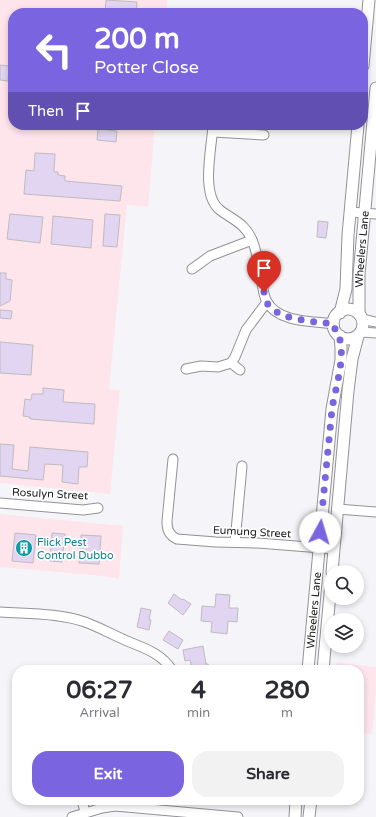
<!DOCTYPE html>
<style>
:root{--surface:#fff;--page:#f2f2f3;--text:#2b2b33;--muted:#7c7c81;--accent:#7a64df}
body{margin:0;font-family:"Varela Round",sans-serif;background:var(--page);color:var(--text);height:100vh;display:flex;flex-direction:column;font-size:15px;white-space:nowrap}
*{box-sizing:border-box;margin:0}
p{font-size:13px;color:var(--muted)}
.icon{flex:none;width:22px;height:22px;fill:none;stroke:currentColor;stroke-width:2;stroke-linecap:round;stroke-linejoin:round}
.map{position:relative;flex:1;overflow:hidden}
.details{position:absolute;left:12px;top:665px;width:352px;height:140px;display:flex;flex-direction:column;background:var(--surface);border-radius:16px;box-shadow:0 2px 6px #0003}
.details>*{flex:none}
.hud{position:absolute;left:8px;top:8px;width:360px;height:122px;border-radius:16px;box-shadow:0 2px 6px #0003;background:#7a64df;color:#fff;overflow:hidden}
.tools{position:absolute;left:324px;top:565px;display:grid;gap:8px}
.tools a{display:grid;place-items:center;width:40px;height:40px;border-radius:50%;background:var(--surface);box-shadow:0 2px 6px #0003;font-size:20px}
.pin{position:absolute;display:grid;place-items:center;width:34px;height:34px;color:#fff;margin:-41px -17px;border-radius:50% 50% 50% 0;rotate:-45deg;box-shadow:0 0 4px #0007}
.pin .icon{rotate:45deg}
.me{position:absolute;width:44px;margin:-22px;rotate:6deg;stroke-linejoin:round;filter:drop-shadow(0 0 3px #0008)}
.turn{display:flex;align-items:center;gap:14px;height:84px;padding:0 20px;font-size:18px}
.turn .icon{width:52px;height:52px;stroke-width:2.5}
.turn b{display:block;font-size:28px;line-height:34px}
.then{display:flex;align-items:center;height:38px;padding:0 20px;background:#0003;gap:8px;font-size:15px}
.eta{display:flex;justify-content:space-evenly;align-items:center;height:68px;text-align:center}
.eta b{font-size:24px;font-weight:700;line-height:28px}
.cta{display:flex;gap:8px;margin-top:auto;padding:8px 20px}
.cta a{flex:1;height:46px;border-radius:16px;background:var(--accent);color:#fff;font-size:16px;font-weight:700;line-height:46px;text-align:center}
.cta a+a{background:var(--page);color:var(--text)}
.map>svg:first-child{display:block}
</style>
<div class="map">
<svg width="376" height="817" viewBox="0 0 376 817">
<rect width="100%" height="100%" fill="#f5f5f9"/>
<!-- industrial -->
<g fill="#fee4eb">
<polygon points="0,0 167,0 166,13 13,13 13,125 155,125 148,207 127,205 109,389 120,390 110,494 0,483"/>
<polygon points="0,514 123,526 119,579 104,576 0,567"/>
<polygon points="337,663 376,667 376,691 372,734 359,733 359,670 336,670"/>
</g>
<!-- building -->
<g fill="#e2d5f1" stroke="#bebcc0">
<polygon points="106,0 137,2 136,13 105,13"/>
<polygon points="0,65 9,66 8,81 0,80"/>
<polygon points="98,129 117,131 116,142 97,140"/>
<polygon points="35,153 55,154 54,172 58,172 58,175 65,176 65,181 122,186 120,201 24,194 26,170 34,171"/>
<polygon points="10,214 43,217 40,243 7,239"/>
<polygon points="105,214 120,215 117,247 103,246"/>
<polygon points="53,216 93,220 91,248 51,244"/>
<polygon points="318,221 328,222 326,238 317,237"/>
<polygon points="0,273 6,273 6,279 12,280 10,301 0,306"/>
<polygon points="0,310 12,311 11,319 0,318"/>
<polygon points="0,342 33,345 31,375 0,373"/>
<polygon points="43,388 64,390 63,402 95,404 94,424 30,419 30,417 23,416 25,399 31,400 32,394 43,394"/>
<polygon points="0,444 14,445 12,469 28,471 30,447 88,452 87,467 79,467 78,484 62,482 63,465 45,464 43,480 0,476"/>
<polygon points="15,533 36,535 33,563 12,561"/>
<polygon points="52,533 65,534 62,562 50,561"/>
<polygon points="81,535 101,536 99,564 79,563"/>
<polygon points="174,594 182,600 183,599 191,604 183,615 168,603"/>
<polygon points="216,594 230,595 229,608 238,608 237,622 228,621 227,634 211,632 212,622 201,621 202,606 215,607"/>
<polygon points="141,608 151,610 149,620 151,620 149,630 137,627"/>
<polygon points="169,631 183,640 178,649 163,640"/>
<polygon points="203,646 206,664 208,664 209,670 192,670 190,660 185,661 183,650"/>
</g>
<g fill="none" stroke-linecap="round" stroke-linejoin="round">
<!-- minor casing -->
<g stroke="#929296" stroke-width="11">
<g id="minor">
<path d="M213 125C212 147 200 195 220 210 233 220 245 223 252 240 257 251 258 264 261 275 262 284 263 295 267 302 279 323 313 321 334 324"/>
<polyline points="213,132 264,135"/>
<polyline points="350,212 376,214"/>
<polyline points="192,269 210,256 252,240"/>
<polyline points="362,319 376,322"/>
<polyline points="361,332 376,333"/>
<polyline points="231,363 240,370"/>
<polyline points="186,369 201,366 218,367 231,363 235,357 246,330 267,302"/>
<path d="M173 459 167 521C167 530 169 535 177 539L216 542 258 543 334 549"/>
<polyline points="0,503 83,510 98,508"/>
<polyline points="337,509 376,512"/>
<polyline points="235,542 242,466"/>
<path d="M0 612C28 614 58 613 85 622 99 627 113 635 127 641 144 648 161 653 172 670"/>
<polyline points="82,800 85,812"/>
<polyline points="72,817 102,808 115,806 238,817"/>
</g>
</g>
<!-- major casing -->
<g stroke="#929296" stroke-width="13">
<g id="major">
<polyline points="363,66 369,0"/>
<circle cx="348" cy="324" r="15"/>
<polyline points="340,313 346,289 348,235 358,125"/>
<path id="s1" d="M359 314V275L376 88"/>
<polyline points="332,572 348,391 352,359 358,336"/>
<path id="s2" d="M308 670 332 409 341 360V348L340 336"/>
<polyline points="323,670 331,583"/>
<polyline points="295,817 296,800"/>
<polyline points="309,817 311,800"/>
</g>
</g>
<!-- minor -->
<use href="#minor" stroke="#fff" stroke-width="9"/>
<!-- major -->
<use href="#major" stroke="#fff" stroke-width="11"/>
</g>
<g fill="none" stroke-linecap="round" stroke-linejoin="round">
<!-- route -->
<path stroke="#7a64df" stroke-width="7" stroke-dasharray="0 12.6" d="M264 292C264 294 265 298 266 301 276 321 314 321 334 324 335 334 341 336 341 347 343 366 335 390 332 409L320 532"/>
</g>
<!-- icons -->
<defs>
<g id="building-disc" transform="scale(0.9)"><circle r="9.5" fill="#0f9aa8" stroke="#fff"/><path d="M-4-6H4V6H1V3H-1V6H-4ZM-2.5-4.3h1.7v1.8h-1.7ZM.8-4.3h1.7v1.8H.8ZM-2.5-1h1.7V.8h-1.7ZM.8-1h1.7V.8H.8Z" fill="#fff"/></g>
</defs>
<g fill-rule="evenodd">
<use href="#building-disc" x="24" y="548"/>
</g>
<g text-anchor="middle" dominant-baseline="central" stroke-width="3.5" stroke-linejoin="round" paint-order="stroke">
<!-- street labels -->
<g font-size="11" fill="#1b1b1d" stroke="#fff">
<text stroke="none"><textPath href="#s1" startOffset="65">Wheelers Lane</textPath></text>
<text transform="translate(50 494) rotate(3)">Rosulyn Street</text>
<text transform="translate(252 532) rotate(3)">Eumung Street</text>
<text stroke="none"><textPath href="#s2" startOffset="60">Wheelers Lane</textPath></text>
</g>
<!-- culture labels -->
<g font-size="11" fill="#0d838f" stroke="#fff" text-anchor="start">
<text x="37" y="542">Flick Pest<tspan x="37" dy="13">Control Dubbo</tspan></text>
</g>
</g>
</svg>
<div class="tools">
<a><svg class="icon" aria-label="search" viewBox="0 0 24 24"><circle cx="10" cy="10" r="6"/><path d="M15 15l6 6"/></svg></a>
<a><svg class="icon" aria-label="layers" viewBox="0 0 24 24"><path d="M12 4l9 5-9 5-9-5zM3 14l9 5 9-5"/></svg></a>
</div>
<div class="pin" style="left:264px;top:292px;background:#d93025"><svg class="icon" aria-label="arrive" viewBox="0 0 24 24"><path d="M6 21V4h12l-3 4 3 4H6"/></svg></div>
<svg class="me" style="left:320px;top:532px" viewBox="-20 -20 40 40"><circle r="19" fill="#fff"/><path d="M0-13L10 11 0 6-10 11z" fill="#7a64df"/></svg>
<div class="hud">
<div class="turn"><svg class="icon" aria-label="left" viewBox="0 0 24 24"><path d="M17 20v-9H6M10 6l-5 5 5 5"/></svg><div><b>200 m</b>Potter Close</div></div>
<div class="then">Then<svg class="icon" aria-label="arrive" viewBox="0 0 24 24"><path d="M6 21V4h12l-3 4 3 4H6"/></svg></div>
</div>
<section class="details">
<div class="eta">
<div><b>06:27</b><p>Arrival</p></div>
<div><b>4</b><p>min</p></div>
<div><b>280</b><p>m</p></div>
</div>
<div class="cta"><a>Exit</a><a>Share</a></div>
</section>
</div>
